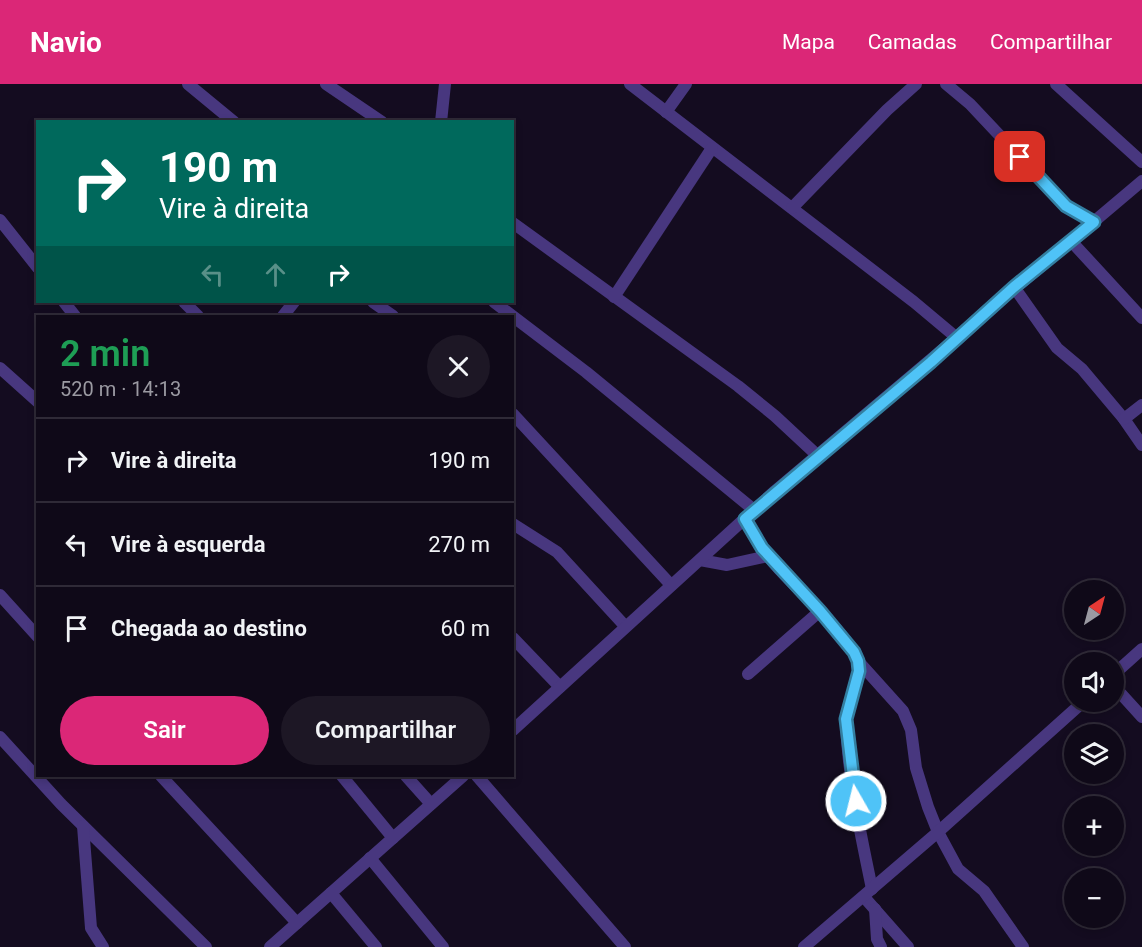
<!DOCTYPE html>
<html lang="pt">
<meta charset="utf-8">
<style>
:root{--surface:#0f0918;--page:#1d1725;--text:#f1f3f6;--muted:#9b9aa2;--line:#2f2a37;--accent:#db2777}
body{margin:0;font-family:Roboto,sans-serif;background:var(--page);color:var(--text);height:100vh;display:flex;flex-direction:column;font-size:22px;white-space:nowrap}
*{box-sizing:border-box;margin:0}
p{font-size:20px;color:var(--muted)}
.icon{flex:none;width:33px;height:33px;fill:none;stroke:currentColor;stroke-width:2;stroke-linecap:round;stroke-linejoin:round}
.map{position:relative;flex:1;overflow:hidden}
.panel{position:absolute;left:36px;top:231px;width:478px;height:462px;display:flex;flex-direction:column;background:var(--surface);border-radius:0px;box-shadow:0 3px 9px #0003,0 0 0 2px var(--line)}
.panel>*{flex:none}
.guide{position:absolute;left:36px;top:36px;width:478px;height:183px;border-radius:0px;box-shadow:0 3px 9px #0003,0 0 0 2px var(--line);background:#00695c;color:#fff;overflow:hidden}
.needle{width:39px;rotate:36deg}
.buttons{position:absolute;left:1064px;top:496px;display:grid;gap:12px}
.buttons a{display:grid;place-items:center;width:60px;height:60px;border-radius:50%;background:var(--surface);box-shadow:0 3px 9px #0003,0 0 0 2px var(--line);font-size:30px}
.pin{position:absolute;display:grid;place-items:center;width:51px;height:51px;color:#fff;margin:-26px;border-radius:12px;box-shadow:0 3px 9px #0006}
.me{position:absolute;width:66px;margin:-33px;rotate:352deg;stroke-linejoin:round;filter:drop-shadow(0 0 4px #0008)}
.turn{display:flex;align-items:center;gap:21px;height:126px;padding:0 24px;font-size:27px}
.turn .icon{width:78px;height:78px;stroke-width:2.5}
.turn b{display:block;font-size:42px;line-height:51px}
.lanes{display:flex;align-items:center;height:57px;padding:0 24px;background:#0003;justify-content:center;gap:30px;direction:ltr}
.lanes .off{opacity:.35}
.round{display:grid;place-items:center;flex:none;width:63px;height:63px;border-radius:32px;background:var(--page)}
.summary{display:flex;align-items:center;justify-content:space-between;height:102px;padding:0 24px}
h1{font-size:36px;font-weight:600;line-height:45px;color:#1e9e55}
.button{display:flex;gap:12px;margin-top:auto;padding:12px 24px}
.button a{flex:1;height:69px;border-radius:36px;background:var(--accent);color:#fff;font-size:24px;font-weight:600;line-height:69px;text-align:center}
.button a+a{background:var(--page);color:var(--text)}
ul{padding:0;list-style:none}
li{display:flex;align-items:center;gap:18px;height:84px;padding:0 24px;border-top:2px solid var(--line)}
li div{flex:1}
li b{display:block;font-size:22px}
li em{font-style:normal}
header{display:flex;align-items:center;gap:36px;box-sizing:border-box;height:84px;padding:0 30px;background:var(--accent);color:#fff}
header strong{font-size:28px}
nav{display:flex;gap:33px;margin-inline-start:auto;font-size:21px}
.map>svg:first-child{display:block}
</style>
<header>
<strong>Navio</strong>
<nav><a>Mapa</a><a>Camadas</a><a>Compartilhar</a></nav>
</header>
<div class="map">
<svg width="1142" height="863" viewBox="0 0 1142 863">
<rect width="100%" height="100%" fill="#140c20"/>
<g fill="none" stroke-linecap="round" stroke-linejoin="round">
<!-- minor -->
<g stroke="#48377f" stroke-width="12">
<polyline points="188,0 234,38"/>
<polyline points="326,0 382,38"/>
<polyline points="630,0 914,218 957,254"/>
<polyline points="946,0 970,20 1066,122 1093,138"/>
<polyline points="1056,0 1142,78"/>
<polyline points="666,28 686,0"/>
<polyline points="441,38 445,0"/>
<polyline points="792,124 887,26 916,0"/>
<polyline points="0,136 38,184"/>
<polyline points="513,139 738,302 775,332 818,372"/>
<polyline points="1071,157 1142,234"/>
<polyline points="1014,203 1057,264 1082,285 1124,335 1142,361"/>
<polyline points="614,213 712,64"/>
<polyline points="64,218 75,232"/>
<polyline points="184,218 198,232"/>
<polyline points="373,218 393,232"/>
<polyline points="494,218 586,288 754,426"/>
<polyline points="283,232 294,218"/>
<polyline points="0,284 38,318"/>
<polyline points="513,330 671,501"/>
<polyline points="1124,335 1142,321"/>
<path d="M745 435C755 452 764 469 778 484 795 503 852 555 858 577 864 596 845 618 846 638 848 694 861 751 872 805"/>
<polyline points="513,440 557,468 625,542"/>
<polyline points="700,476 727,481 768,472"/>
<polyline points="0,511 38,553"/>
<polyline points="513,554 560,603"/>
<polyline points="858,577 903,627 911,646 916,684 928,723 938,748 958,785 984,807 1023,863"/>
<polyline points="748,590 820,527"/>
<polyline points="1113,591 1142,565"/>
<polyline points="1113,601 1142,633"/>
<polyline points="513,646 775,407 1142,97"/>
<polyline points="0,653 61,720 206,863"/>
<polyline points="161,692 297,839"/>
<polyline points="342,692 393,754"/>
<polyline points="406,692 431,720"/>
<polyline points="477,692 625,863"/>
<polyline points="83,742 91,844 103,863"/>
<polyline points="370,774 443,863"/>
<polyline points="331,809 376,863"/>
<polyline points="864,813 908,863"/>
<polyline points="875,825 877,855 881,863"/>
<polyline points="270,863 463,692"/>
<polyline points="804,863 938,748 1083,618"/>
</g>
</g>
<g fill="none" stroke-linecap="round" stroke-linejoin="round">
<!-- route casing -->
<g stroke="#337fa1" stroke-width="15">
<polyline id="route" points="856,717 846,635 859,587 858,577 854,568 820,527 762,464 745,435 931,278 1014,203 1094,138 1066,122 1020,73"/>
</g>
<!-- route -->
<use href="#route" stroke="#4fc3f7" stroke-width="10"/>
</g>
</svg>
<div class="buttons">
<a><svg class="needle" viewBox="-14 -14 28 28"><path d="M0-13l5 13h-10z" fill="#e53935"/><path d="M0 13l5-13h-10z" fill="#9b9aa2"/></svg></a>
<a><svg class="icon" aria-label="sound" viewBox="0 0 24 24"><path d="M4 9h4l5-4v14l-5-4H4zM17 9q2 3 0 6"/></svg></a>
<a><svg class="icon" aria-label="layers" viewBox="0 0 24 24"><path d="M12 4l9 5-9 5-9-5zM3 14l9 5 9-5"/></svg></a>
<a>+</a>
<a>−</a>
</div>
<div class="pin" style="left:1020px;top:73px;background:#d93025"><svg class="icon" aria-label="arrive" viewBox="0 0 24 24"><path d="M6 21V4h12l-3 4 3 4H6"/></svg></div>
<svg class="me" style="left:856px;top:717px" viewBox="-20 -20 40 40"><circle r="17" fill="#4fc3f7" stroke="#fff" stroke-width="3"/><path d="M0-11L8 9 0 5-8 9z" fill="#fff"/></svg>
<div class="guide">
<div class="turn"><svg class="icon" aria-label="right" viewBox="0 0 24 24"><path d="M7 20v-9h11M14 6l5 5-5 5"/></svg><div><b>190 m</b>Vire à direita</div></div>
<div class="lanes"><svg class="icon off" aria-label="left" viewBox="0 0 24 24"><path d="M17 20v-9H6M10 6l-5 5 5 5"/></svg><svg class="icon off" aria-label="ahead" viewBox="0 0 24 24"><path d="M12 20V5M6 11l6-6 6 6"/></svg><svg class="icon" aria-label="right" viewBox="0 0 24 24"><path d="M7 20v-9h11M14 6l5 5-5 5"/></svg></div>
</div>
<section class="panel">
<div class="summary"><div><h1>2 min</h1><p>520 m · 14:13</p></div><a class="round"><svg class="icon" aria-label="close" viewBox="0 0 24 24"><path d="M6 6l12 12M18 6L6 18"/></svg></a></div>
<ul>
<li><svg class="icon" aria-label="right" viewBox="0 0 24 24"><path d="M7 20v-9h11M14 6l5 5-5 5"/></svg><div><b>Vire à direita</b></div><em>190 m</em></li>
<li><svg class="icon" aria-label="left" viewBox="0 0 24 24"><path d="M17 20v-9H6M10 6l-5 5 5 5"/></svg><div><b>Vire à esquerda</b></div><em>270 m</em></li>
<li><svg class="icon" aria-label="arrive" viewBox="0 0 24 24"><path d="M6 21V4h12l-3 4 3 4H6"/></svg><div><b>Chegada ao destino</b></div><em>60 m</em></li>
</ul>
<div class="button"><a>Sair</a><a>Compartilhar</a></div>
</section>
</div>
